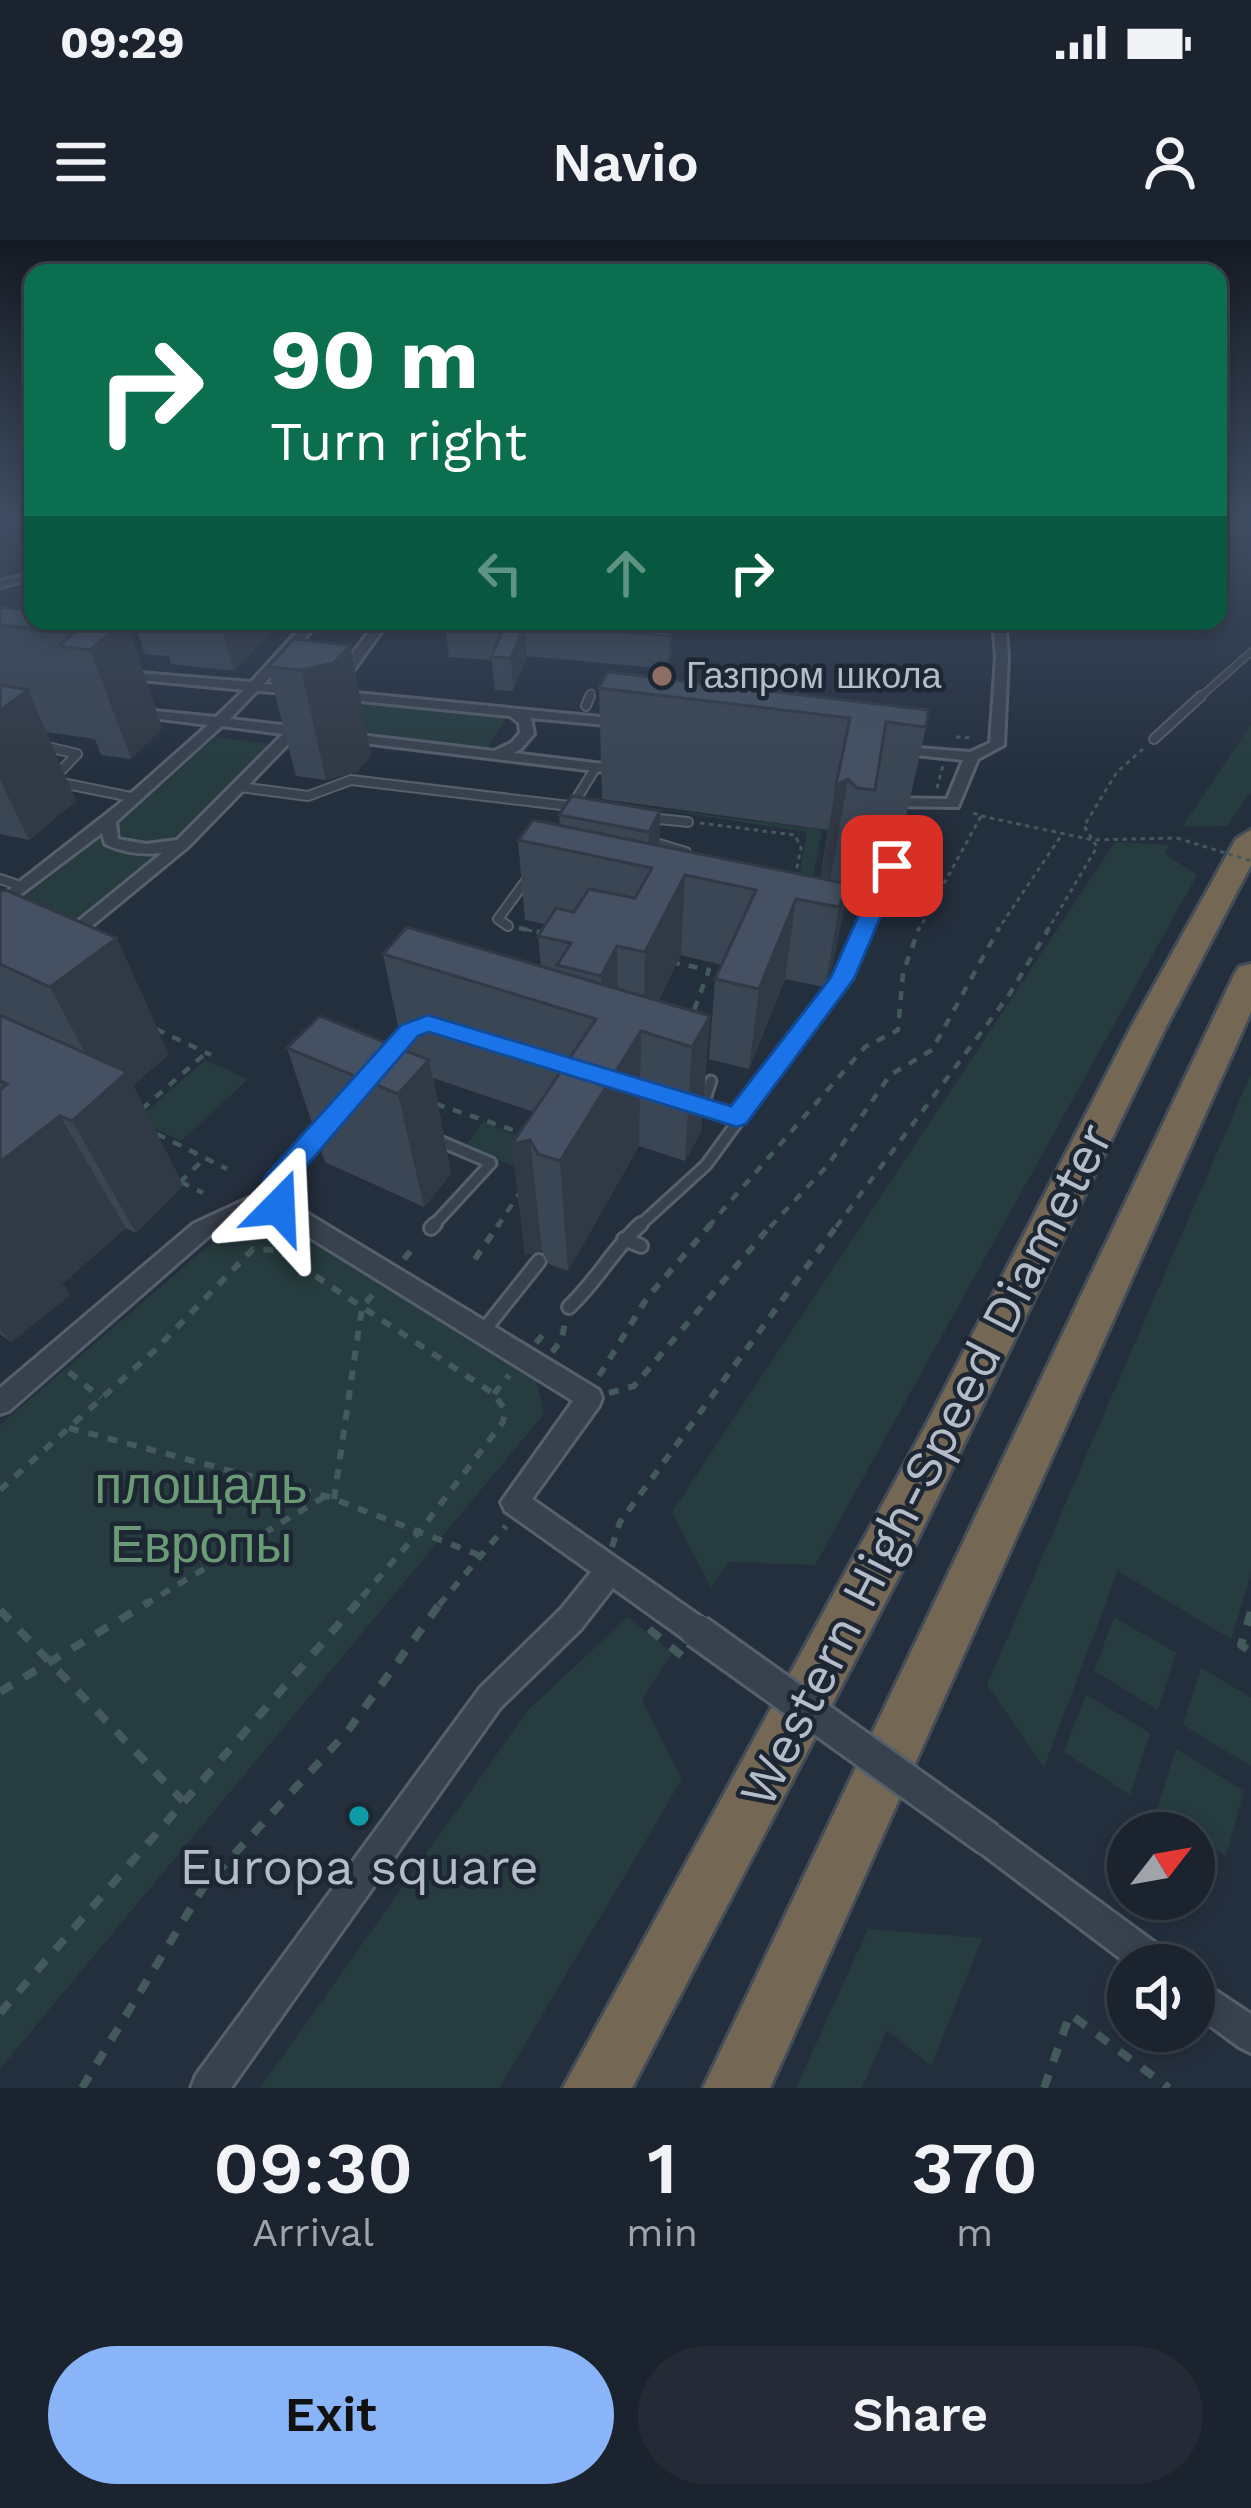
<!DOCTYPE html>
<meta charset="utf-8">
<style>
:root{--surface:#1b232e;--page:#242b36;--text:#f1f3f6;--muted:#a0a4aa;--line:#39404a;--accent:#8ab4f8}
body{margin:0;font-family:"Work Sans",sans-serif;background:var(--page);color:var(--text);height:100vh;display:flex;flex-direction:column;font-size:45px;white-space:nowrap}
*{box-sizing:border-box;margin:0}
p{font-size:39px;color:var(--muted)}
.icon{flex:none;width:66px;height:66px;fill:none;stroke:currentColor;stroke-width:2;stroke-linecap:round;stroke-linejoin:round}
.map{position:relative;height:1848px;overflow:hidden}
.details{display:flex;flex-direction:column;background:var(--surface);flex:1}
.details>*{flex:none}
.banner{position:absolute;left:24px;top:24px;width:1203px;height:366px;border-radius:24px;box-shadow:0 6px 18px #0003,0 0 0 3px var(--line);background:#0b6e4f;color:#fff;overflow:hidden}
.needle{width:78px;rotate:59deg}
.fabs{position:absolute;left:1107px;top:1572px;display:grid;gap:24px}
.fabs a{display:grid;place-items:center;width:108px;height:108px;border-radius:50%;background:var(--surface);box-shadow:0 6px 18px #0003,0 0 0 3px var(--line);font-size:60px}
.pin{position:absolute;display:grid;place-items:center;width:102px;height:102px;color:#fff;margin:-51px;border-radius:24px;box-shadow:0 6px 18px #0006}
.me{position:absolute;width:132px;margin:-66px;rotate:21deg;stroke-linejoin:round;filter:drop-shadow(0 0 9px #0008)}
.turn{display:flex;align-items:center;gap:42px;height:252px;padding:0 48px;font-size:54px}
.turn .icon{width:156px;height:156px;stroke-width:2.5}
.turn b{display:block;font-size:84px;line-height:102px}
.lanes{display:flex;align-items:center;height:114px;padding:0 48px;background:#0003;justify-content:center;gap:60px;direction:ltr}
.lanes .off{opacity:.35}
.eta{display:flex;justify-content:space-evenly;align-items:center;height:204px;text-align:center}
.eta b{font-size:72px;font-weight:600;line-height:84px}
.cta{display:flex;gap:24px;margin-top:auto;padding:24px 48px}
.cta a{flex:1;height:138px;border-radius:72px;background:var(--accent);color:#111;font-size:48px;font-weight:600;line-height:138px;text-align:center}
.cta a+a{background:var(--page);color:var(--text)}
.status{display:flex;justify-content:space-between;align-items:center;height:84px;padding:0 60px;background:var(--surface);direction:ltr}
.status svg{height:33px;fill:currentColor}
header{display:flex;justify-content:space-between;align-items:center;height:156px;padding:0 48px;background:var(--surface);font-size:54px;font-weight:600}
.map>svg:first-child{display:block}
</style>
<div class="status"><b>09:29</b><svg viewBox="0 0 49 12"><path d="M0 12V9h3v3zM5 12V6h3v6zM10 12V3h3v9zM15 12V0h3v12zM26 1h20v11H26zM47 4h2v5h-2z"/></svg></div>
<header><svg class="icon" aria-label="menu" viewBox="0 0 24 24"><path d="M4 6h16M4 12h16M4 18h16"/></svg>Navio<svg class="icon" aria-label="person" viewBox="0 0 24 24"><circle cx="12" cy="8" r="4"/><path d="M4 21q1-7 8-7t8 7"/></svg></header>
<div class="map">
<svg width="1251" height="1848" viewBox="0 0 1251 1848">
<rect width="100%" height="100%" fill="#242f3e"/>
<!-- green -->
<g fill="#263c3f">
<polygon points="352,460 507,476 487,509 327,486"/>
<polygon points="1251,484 1251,552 1227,586 1182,587"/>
<path d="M216 497 273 504C237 541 182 625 123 598L117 585Z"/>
<polygon points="609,562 822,590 809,655 796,652 807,592"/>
<polygon points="101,598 119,610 166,611 34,714 0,675"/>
<polygon points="1115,602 1170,605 1165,614 1197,635 815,1325 728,1322 711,1348 672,1272"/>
<polygon points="205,820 248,839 181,901 137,880"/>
<polygon points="1251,834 1251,1334 1231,1399 1118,1331 1044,1527 987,1445"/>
<polygon points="483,882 545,906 527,931 465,907"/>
<polygon points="273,986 304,988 536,1140 544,1174 0,1829 0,1185 215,1000"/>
<polygon points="628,1377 672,1413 642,1460 682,1539 499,1848 260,1848 528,1470"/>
<polygon points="1114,1377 1176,1413 1158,1470 1094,1431"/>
<polygon points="1201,1428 1251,1457 1251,1526 1183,1485"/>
<polygon points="1086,1454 1150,1493 1130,1555 1064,1512"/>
<polygon points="1176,1509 1244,1551 1226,1616 1156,1572"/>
<polygon points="868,1689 982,1698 931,1826 887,1790 862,1848 796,1848"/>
</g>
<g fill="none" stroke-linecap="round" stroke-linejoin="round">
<!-- service-far3 casing -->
<g stroke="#565f6c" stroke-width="9">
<g id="service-far3">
<polyline points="589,459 591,453"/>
<polyline points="1198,459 1251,412"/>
</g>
</g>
<!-- service-far2 casing -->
<g stroke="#565f6c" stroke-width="12">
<g id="service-far2">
<polyline points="586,466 590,456"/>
<polyline points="1154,499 1201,456"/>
<polyline points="39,505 77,514 52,540"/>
<polyline points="57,542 136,558"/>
<polyline points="240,547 308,556 351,540 578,567"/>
<polyline points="572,566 596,527"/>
<polyline points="650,578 688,582"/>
<polyline points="646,600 686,612 681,623"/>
<polyline points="0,639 24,647"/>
<polyline points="508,686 498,679 528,638"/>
<polyline points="863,691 892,625 909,616"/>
</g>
</g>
<!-- service-far1 casing -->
<g stroke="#565f6c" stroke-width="15">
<g id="service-far1">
<polyline points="694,865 737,877"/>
<polyline points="702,868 711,841"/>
<polyline points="279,967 277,941 326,887"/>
<polyline points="432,987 491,923 435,899"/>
<polyline points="638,987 706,925 842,739 864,688"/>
</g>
</g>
<!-- service casing -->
<g stroke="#565f6c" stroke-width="18">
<g id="service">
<polyline points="431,988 435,984"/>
<polyline points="624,999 641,1006"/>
<path d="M569 1067C597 1041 613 1009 641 984"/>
<polyline points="484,1090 539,1021"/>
</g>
</g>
<!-- minor casing -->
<g stroke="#565f6c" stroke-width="6">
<g id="minor">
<polygon points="33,333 33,339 0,347 0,341"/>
<path d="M307 381H320L264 444 303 448V454L257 451 230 479 290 486 301 479 308 483 304 488 318 490V496L297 495 188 607 70 704 64 705 55 700 162 613C141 615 124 613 105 604L102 593 0 670V657L120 563 208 485 129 475 124 474V468L216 477 244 450 120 438 115 437V431L251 442ZM222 486 283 494 177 600 146 604 118 599 116 582Z"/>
<polygon points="377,381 389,381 343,445 333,445 331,442"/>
<polygon points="993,381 1005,381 1008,417 1004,505 978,519 958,567 881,566 881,560 886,558 947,559 963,520 896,513 891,512 891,506 970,512 990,503 996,417"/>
<polygon points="335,451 632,480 634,483 627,487 531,478 534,494 521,509 513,513 628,527 635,531 628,535 339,500 339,494 344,493 494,511 511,503 520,493 519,483 510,476 330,458 330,452"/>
<polygon points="249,958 287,961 599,1150 602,1158 599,1166 532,1259 707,1381 711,1391 707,1401 697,1405 687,1401 613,1348 581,1389 500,1468 231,1848 191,1848 196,1835 480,1448 561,1369 591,1332 505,1271 501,1262 573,1161 275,976 251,976 209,996 9,1171 0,1174 0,1148 193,984"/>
<polygon points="988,1583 999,1588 1169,1713 1174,1725 1129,1725 977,1610 972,1599 977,1588"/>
<polygon points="1194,1736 1251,1774 1251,1813 1239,1807 1194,1774"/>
</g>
</g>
<!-- motorway casing -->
<g stroke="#434c59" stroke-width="6">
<g id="motorway">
<polygon points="1251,590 1251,625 1166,787 911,1313 632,1848 563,1848 925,1187 1131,787 1236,599"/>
<polygon points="1251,724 1251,772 770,1848 703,1848 1234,735 1239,727"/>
</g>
</g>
<!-- path-far3 -->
<g stroke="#44595c" stroke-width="3" stroke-dasharray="4.5 4.5" stroke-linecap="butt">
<polyline points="956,497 973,498"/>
<polyline points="937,548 943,525"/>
<polyline points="981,576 1093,600 1177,598"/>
<polyline points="700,583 795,595 801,608 795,636"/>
<polyline points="915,606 929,579"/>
<polyline points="519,688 532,691"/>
<polyline points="918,691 981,576 969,571"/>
<polyline points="997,691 1063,593"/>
<polyline points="1047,691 1097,607 1084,586 1117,532 1145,507"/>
</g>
<!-- path-far2 -->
<g stroke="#44595c" stroke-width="4.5" stroke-dasharray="9 9" stroke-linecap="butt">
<polyline points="519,688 543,693"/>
<polyline points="671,722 709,730 693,773"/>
<polyline points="156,789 211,815"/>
<polyline points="436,864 522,893"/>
<polyline points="142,869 206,813"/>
<polyline points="157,894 227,929"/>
<polyline points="180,942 205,918"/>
<polyline points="181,942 203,953"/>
<polyline points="497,987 519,954"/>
<polyline points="708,987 865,807 898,790 903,733 919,688"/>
<polyline points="770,987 828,925 890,835 932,810 999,688"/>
<polyline points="836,987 1009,755 1049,688"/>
</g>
<!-- path-far1 -->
<g stroke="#44595c" stroke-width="6" stroke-dasharray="10 10" stroke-linecap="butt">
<polyline points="404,1019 413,1008"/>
<polyline points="475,1019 499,984"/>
<polyline points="536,1103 546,1091"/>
<polyline points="552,1112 561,1101 566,1079"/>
<polyline points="69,1132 101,1158"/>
<polyline points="599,1136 647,1058 711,984"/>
<polyline points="609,1153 634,1146 772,984"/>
<polyline points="494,1154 509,1135"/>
<polyline points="69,1188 329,1257 479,1315"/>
<polyline points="0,1250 155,1110 253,1009 276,1010 494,1154 505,1170 503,1182 423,1287 355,1365"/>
<polyline points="334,1259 362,1067 377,1050"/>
<polyline points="612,1307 620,1282 838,984"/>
<polyline points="144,1365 324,1257"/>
<polyline points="439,1365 506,1286"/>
</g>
<!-- path -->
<g stroke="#44595c" stroke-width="8" stroke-dasharray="14 14" stroke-linecap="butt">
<polyline points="0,1370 183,1561"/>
<polyline points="1251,1372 1241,1405 1251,1412"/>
<polyline points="649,1389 682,1416"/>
<polyline points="0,1452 149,1362"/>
<polyline points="0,1773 358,1362"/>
<polyline points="82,1848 203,1648 347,1492 441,1362"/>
<polyline points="1044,1848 1070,1774 1169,1848"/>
</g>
<!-- service-far3 -->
<use href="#service-far3" stroke="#38414e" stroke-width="6"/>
<!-- service-far2 -->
<use href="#service-far2" stroke="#38414e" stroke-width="8"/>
<!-- service-far1 -->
<use href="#service-far1" stroke="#38414e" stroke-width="9"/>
<!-- service -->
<use href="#service" stroke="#38414e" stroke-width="12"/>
<!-- minor -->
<use href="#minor" fill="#38414e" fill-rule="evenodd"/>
<!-- motorway -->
<use href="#motorway" fill="#746855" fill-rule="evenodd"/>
<!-- minor-bridge casing -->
<g stroke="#565f6c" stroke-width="38" stroke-linecap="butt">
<polyline id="minor-bridge" points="697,1391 988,1599"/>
</g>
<!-- path-bridge -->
<polyline stroke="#44595c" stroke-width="3" stroke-dasharray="4.5 4.5" stroke-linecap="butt" points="1177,598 1251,621"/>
<!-- minor-bridge -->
<use href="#minor-bridge" stroke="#38414e" stroke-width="32"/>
</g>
<!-- wall -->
<g fill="#3b4654">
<polygon points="0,367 126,381 162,488 131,519 101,515 95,499 46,492 76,561 29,600 0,594"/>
<polygon points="134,381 275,381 276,386 234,431 171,424 169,416 145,414"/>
<polygon points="673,381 672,408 668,429 527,416 513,451 495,450 492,420 449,417 445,385"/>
<polygon points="294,399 371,514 357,532 326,540 296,536 268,427"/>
<polygon points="599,448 926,487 901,599 867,595 853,665 845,663 833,724 825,747 785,739 749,829 709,819 715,739 722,725 681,715 658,761 710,776 701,891 685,921 639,906 568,1031 549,1024 542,1011 525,1015 512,904 534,872 433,838 451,934 424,967 325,922 287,808 403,810 383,714 541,727 538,696 545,684 525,680 518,600 560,585 559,575 660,571 659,606 820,639 828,590 602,559"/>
<polygon points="0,651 169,814 133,845 183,946 136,993 126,988 62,1044 70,1055 11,1102 0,1094"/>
</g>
<!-- shaded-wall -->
<g fill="#303945">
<polygon points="126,381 162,488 131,519 90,410"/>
<polygon points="220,381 275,381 276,386 234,431"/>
<polygon points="673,381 672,408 668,429 669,396"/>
<polygon points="525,384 527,416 513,451 511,418"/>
<polygon points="350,405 371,514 357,532 326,540 301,430"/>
<polygon points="28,450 76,561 29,600 0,540 0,470"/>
<polygon points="848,539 828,653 817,659 836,545"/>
<polygon points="660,571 659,624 652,628 648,628 649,592"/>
<polygon points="685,635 681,715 644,792 645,712"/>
<polygon points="848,644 833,724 825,747 839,667"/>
<polygon points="796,659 785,739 749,829 759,749"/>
<polygon points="117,698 169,814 133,845 183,946 136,993 72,881 105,851 50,747"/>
<polygon points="617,706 618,786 602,815 601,736"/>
<polygon points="710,776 701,891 685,921 692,807"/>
<polygon points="641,791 639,906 568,1031 560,921"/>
<polygon points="429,820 451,934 424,967 398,854"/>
<polygon points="60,876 126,988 62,1044 70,1055 11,1102 0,1090 0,901"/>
<polygon points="530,900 542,1011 525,1015 512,904"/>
</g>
<!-- building -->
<g fill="#455162" stroke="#303945" stroke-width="3">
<polygon points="0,367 33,370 33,381 125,381 90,410 58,406 74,393 0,385"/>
<polygon points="447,381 672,381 669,396 525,384 511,418 491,417 504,388 445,385"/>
<polygon points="294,399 350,405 334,423 301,430 268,427"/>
<polygon points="608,432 928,470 926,487 886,482 875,550 857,548 848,539 836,545 850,478 599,448"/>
<polygon points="0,445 28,450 0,470"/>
<polygon points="572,556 660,571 649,592 559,575"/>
<polygon points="533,580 848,644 839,667 796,659 759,749 715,739 756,650 685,635 645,712 617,706 601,736 557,725 571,703 538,696 556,668 574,672 589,649 635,658 652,628 518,600"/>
<polygon points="6,650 117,698 50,747 0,724 0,651"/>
<polygon points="407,687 710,776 692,807 641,791 560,921 538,914 530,900 512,904 596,779 383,714"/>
<polygon points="0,775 127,832 72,881 60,876 0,922 0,850 7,844 0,841"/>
<polygon points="320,776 429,820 398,854 287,808"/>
</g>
<!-- sky -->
<linearGradient id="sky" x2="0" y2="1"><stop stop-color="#141a22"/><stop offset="0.52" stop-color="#3f4d63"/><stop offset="1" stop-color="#3f4d63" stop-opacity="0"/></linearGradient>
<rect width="1251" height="536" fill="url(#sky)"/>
<!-- route -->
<polygon fill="#1a73e8" stroke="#114b97" stroke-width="3" points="892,619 902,626 854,739 746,884 737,887 429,792 418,796 291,944 293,967 289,975 269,975 263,941 267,934 401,785 428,775 731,866 831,737 881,626"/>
<!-- markers -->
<circle fill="#8d6e63" stroke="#1d2633" stroke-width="4.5" cx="662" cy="436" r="12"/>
<circle fill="#0f9aa8" stroke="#1d2633" stroke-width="4.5" cx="359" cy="1576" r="12"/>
<g text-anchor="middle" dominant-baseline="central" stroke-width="9" stroke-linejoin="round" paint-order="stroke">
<!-- far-poi labels -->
<g font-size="36" fill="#b4bcc9" stroke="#1d2633" text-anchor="start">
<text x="686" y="436">Газпром школа</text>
</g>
<!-- near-street labels -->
<g font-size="51" fill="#b4bcc9" stroke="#1d2633">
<text transform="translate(926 1225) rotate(-63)">Western High-Speed Diameter</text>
</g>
<!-- near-park labels -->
<g font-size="51" fill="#6b9a76" stroke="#1d2633">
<text x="201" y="1245">площадь<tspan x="201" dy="59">Европы</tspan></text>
</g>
<!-- near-poi labels -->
<g font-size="51" fill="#b4bcc9" stroke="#1d2633">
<text x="359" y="1626">Europa square</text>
</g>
</g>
</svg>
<div class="fabs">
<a><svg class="needle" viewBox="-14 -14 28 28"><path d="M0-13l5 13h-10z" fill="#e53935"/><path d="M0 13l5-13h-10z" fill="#a0a4aa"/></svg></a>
<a><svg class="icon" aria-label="sound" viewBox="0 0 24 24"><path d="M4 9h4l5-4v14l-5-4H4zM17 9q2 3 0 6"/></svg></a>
</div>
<div class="pin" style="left:892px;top:626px;background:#d93025"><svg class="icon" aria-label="arrive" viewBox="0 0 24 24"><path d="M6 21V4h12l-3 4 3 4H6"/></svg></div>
<svg class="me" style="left:279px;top:967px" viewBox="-20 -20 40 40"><path d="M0-17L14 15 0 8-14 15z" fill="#1a73e8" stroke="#fff" stroke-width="4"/></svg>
<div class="banner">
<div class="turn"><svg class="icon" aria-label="right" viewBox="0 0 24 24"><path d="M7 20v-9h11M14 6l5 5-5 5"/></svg><div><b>90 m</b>Turn right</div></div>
<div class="lanes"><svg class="icon off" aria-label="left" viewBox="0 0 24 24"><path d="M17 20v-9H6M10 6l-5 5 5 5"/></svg><svg class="icon off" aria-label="ahead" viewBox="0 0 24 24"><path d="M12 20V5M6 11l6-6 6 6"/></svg><svg class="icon" aria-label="right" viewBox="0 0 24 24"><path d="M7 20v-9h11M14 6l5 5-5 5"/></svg></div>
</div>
</div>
<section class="details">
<div class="eta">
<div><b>09:30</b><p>Arrival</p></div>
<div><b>1</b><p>min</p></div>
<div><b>370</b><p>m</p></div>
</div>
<div class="cta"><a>Exit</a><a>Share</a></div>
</section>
